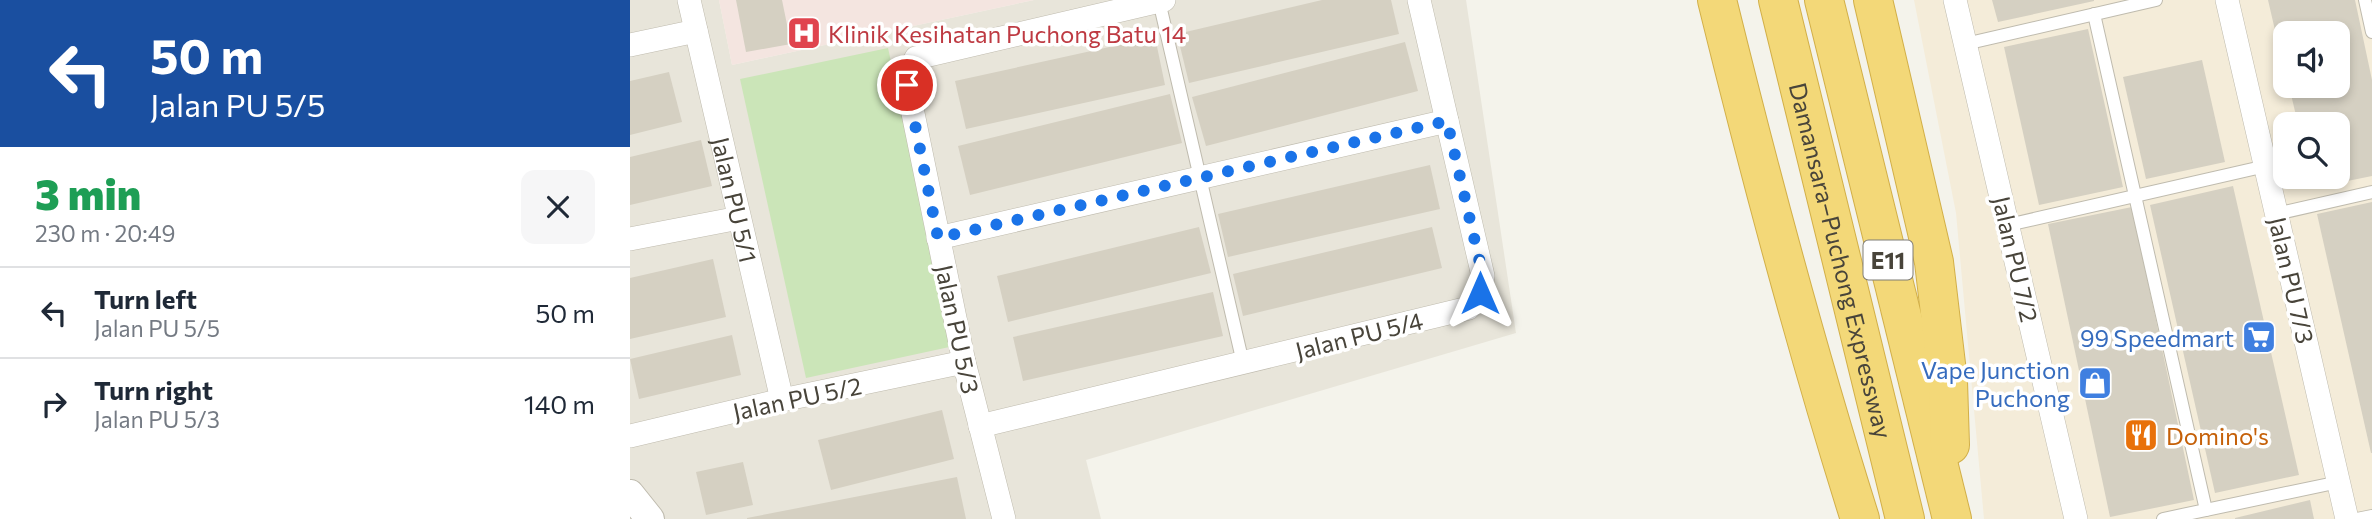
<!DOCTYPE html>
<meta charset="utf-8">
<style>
:root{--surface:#fff;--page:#f6f6f7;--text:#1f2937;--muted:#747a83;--line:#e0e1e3}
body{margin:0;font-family:Commissioner,sans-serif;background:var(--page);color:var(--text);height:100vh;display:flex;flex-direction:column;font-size:26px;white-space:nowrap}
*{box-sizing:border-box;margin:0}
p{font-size:23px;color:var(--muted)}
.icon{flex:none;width:38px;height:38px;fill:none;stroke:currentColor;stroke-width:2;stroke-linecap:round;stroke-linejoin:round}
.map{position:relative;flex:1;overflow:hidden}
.side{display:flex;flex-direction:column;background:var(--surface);width:630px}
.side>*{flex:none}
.guide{background:#1a4fa0;color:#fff;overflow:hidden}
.fabs{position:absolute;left:1643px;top:21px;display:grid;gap:14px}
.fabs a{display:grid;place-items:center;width:77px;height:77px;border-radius:14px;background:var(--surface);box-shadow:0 4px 10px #0003;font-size:35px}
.pin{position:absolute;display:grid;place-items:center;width:60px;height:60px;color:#fff;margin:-30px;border:4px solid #fff;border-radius:50%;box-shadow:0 2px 7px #0007}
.me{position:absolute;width:77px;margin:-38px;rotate:0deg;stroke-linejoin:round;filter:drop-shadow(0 0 5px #0008)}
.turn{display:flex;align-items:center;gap:24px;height:147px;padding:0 35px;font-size:32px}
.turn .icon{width:91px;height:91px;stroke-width:2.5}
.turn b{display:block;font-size:49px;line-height:60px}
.round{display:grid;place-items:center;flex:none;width:74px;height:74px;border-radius:14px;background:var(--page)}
.headline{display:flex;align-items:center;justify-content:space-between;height:119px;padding:0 35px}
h1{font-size:42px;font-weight:800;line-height:52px;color:#1e9e55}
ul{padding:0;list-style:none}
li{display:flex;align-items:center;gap:21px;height:91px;padding:0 35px;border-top:2px solid var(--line)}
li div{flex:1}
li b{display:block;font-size:26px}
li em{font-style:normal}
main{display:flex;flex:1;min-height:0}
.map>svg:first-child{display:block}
</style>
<main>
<section class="side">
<div class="guide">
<div class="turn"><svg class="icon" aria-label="left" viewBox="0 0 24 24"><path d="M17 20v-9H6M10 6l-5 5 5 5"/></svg><div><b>50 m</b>Jalan PU 5/5</div></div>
</div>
<div class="headline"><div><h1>3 min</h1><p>230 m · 20:49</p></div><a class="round"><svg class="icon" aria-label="close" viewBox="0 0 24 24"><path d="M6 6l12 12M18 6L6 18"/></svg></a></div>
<ul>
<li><svg class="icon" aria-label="left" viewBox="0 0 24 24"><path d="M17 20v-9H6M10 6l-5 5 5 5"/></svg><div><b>Turn left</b><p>Jalan PU 5/5</p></div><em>50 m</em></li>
<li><svg class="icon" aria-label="right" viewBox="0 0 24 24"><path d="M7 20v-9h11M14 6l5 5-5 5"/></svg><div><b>Turn right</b><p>Jalan PU 5/3</p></div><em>140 m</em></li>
</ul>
</section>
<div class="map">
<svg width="1742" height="519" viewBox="0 0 1742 519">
<rect width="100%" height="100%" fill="#f4f3eb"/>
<!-- residential -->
<polygon fill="#e8e5da" points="0,0 89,0 102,65 404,0 836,0 886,333 456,460 471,519 0,519"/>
<!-- commercial -->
<path fill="#f4ecd9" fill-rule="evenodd" d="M1284 0H1742V519H1354L1326 213ZM1656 33H1708V86H1656ZM1656 124H1708V177H1656Z"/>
<!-- medical -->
<polygon fill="#f4e5e0" points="89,0 404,0 102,65"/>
<!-- green -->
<polygon fill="#cbe5b8" points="258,48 324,346 176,378 110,79"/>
<!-- building -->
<g fill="#d5d0c2">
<polygon points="106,0 152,0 161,44 116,52"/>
<polygon points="692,0 761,0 769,34 559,83 547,34"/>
<polygon points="1362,0 1464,0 1464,1 1368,22"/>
<polygon points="1638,0 1725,0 1742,80 1742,176 1683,188 1680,177 1708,177 1708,124 1668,124 1659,86 1708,86 1708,33 1656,33 1654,69"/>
<polygon points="1458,29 1493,187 1409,205 1374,47"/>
<polygon points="525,37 535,85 336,129 325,81"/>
<polygon points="775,42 788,91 576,146 562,97"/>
<polygon points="1572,60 1595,162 1516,179 1493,77"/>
<polygon points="39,72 52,122 0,135 0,81"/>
<polygon points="540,94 552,143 340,195 328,146"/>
<polygon points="71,140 82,186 0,205 0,157"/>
<polygon points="800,165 810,209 598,257 588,214"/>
<polygon points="1603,186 1669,475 1585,493 1520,205"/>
<polygon points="1742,202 1742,453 1741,453 1687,214"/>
<polygon points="1502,207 1564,500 1480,517 1418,224"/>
<polygon points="569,227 581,273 378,322 367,276"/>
<polygon points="802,227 812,268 613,316 603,274"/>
<polygon points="83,259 96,317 0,339 0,278"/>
<polygon points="583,292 593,336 393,381 383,337"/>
<polygon points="102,335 111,375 9,399 0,359"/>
<polygon points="312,410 324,459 201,490 188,440"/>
<polygon points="113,462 123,505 76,515 66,472"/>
<polygon points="327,477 336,519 117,519 117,518"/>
<polygon points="1680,500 1684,519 1605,519 1605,518"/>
</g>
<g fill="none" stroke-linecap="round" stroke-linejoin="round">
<!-- service casing -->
<g stroke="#bfbbae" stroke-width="14">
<g id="service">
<polyline points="1735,0 1742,32"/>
<polyline points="529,1 613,363"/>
<polyline points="1464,14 1576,510"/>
<polyline points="1335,44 1526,0"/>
<polyline points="1646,214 1742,192"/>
<polyline points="1378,225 1636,166"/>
<polyline points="1533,519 1709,482"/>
<polyline points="1727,519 1742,516"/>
</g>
</g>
<!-- minor casing -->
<g stroke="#bfbbae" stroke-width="24">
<g id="minor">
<path id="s1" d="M59 0 152 400"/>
<polyline points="1325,0 1446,519"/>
<polyline points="1597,0 1717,519"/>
<polyline points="0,45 66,31"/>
<polyline points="308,238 817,121"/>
<polyline points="0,239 109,218"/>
<polyline points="350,426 839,308 850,293 853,276 789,0"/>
<polyline points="0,436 152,400 334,362"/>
<polyline points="374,519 334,362 277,84 280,69 286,58 534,0"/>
</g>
</g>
<!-- tertiary casing -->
<g stroke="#bfbbae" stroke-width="30">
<polyline id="tertiary" points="0,494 20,519"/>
</g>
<!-- motorway casing -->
<g stroke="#d2af48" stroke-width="40">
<g id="motorway">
<path d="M1087 0C1130 175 1176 348 1230 519"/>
<path id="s2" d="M1148 0 1275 519"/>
<polyline points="1194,0 1322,519"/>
<polyline points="1243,0 1304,262 1318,381 1320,445"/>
</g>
</g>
<!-- service -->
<use href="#service" stroke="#fff" stroke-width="12"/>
<!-- minor -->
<use href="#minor" stroke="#fff" stroke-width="23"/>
<!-- tertiary -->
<use href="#tertiary" stroke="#fff" stroke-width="28"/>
<!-- motorway -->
<use href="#motorway" stroke="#f3d878" stroke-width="38"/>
</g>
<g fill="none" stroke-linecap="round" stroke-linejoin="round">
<!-- route -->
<polyline stroke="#1a73e8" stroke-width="12" stroke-dasharray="0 21.6" points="277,85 308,238 817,121 853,276 850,293"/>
</g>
<!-- icons -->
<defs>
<g id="hospital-square" transform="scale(1.75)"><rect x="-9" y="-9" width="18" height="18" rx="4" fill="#e0444e" stroke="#fff"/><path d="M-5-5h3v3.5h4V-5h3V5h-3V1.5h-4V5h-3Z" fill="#fff"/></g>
<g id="supermarket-square" transform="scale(1.75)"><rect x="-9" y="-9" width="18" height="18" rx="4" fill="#3f7fe0" stroke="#fff"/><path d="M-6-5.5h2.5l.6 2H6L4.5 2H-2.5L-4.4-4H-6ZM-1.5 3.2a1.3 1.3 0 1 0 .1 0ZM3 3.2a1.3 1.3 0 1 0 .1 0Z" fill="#fff"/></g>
<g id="shop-square" transform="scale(1.75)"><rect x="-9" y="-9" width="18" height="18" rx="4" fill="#3f7fe0" stroke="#fff"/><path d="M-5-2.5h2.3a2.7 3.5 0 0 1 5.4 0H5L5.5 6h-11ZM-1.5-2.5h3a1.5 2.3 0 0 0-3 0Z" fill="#fff"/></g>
<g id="restaurant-square" transform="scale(1.75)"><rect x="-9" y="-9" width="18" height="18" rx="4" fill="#e8710a" stroke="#fff"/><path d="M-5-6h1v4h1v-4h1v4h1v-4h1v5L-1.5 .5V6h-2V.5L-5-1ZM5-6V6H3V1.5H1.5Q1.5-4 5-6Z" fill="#fff"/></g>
</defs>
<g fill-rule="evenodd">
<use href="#hospital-square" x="174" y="33"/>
<use href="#supermarket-square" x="1629" y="337"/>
<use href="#shop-square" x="1465" y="383"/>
<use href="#restaurant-square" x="1511" y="435"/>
</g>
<g text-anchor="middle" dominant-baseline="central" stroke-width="7" stroke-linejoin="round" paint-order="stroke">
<!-- shield labels -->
<rect fill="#fff" stroke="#7f7c75" stroke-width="2" x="1233.5" y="240.5" width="49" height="39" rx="5"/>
<g font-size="23" font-weight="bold" fill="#48443a">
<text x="1258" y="260">E11</text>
</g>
<!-- health labels -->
<g font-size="24" fill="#be3a42" stroke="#fff" text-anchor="start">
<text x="198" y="33">Klinik Kesihatan Puchong Batu 14</text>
</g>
<!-- street labels -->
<g font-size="24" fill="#48443a" stroke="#fff">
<text stroke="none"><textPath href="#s1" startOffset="205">Jalan PU 5/1</textPath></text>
<text transform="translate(1386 259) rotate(77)">Jalan PU 7/2</text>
<text stroke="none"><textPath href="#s2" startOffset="268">Damansara–Puchong Expressway</textPath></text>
<text transform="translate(1662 280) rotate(77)">Jalan PU 7/3</text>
<text transform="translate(328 329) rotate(78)">Jalan PU 5/3</text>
<text transform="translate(729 335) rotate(-14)">Jalan PU 5/4</text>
<text transform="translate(167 398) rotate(-12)">Jalan PU 5/2</text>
</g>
<!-- shop labels -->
<g font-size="24" fill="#366cbe" stroke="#fff" text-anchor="end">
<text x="1604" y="337">99 Speedmart</text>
<text x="1440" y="369">Vape Junction<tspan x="1440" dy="28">Puchong</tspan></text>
</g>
<!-- food labels -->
<g font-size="24" fill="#c56008" stroke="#fff" text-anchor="start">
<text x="1536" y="435">Domino's</text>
</g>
</g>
</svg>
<div class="fabs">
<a><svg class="icon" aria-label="sound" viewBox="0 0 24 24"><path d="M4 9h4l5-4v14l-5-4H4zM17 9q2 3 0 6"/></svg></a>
<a><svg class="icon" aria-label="search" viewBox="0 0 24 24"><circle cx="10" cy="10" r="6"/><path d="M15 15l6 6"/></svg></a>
</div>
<div class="pin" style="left:277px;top:85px;background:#d93025"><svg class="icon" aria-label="arrive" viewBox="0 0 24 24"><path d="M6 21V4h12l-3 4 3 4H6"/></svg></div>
<svg class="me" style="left:850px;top:293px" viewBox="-20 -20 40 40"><path d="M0-17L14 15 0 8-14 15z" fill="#1a73e8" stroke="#fff" stroke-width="4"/></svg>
</div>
</main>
